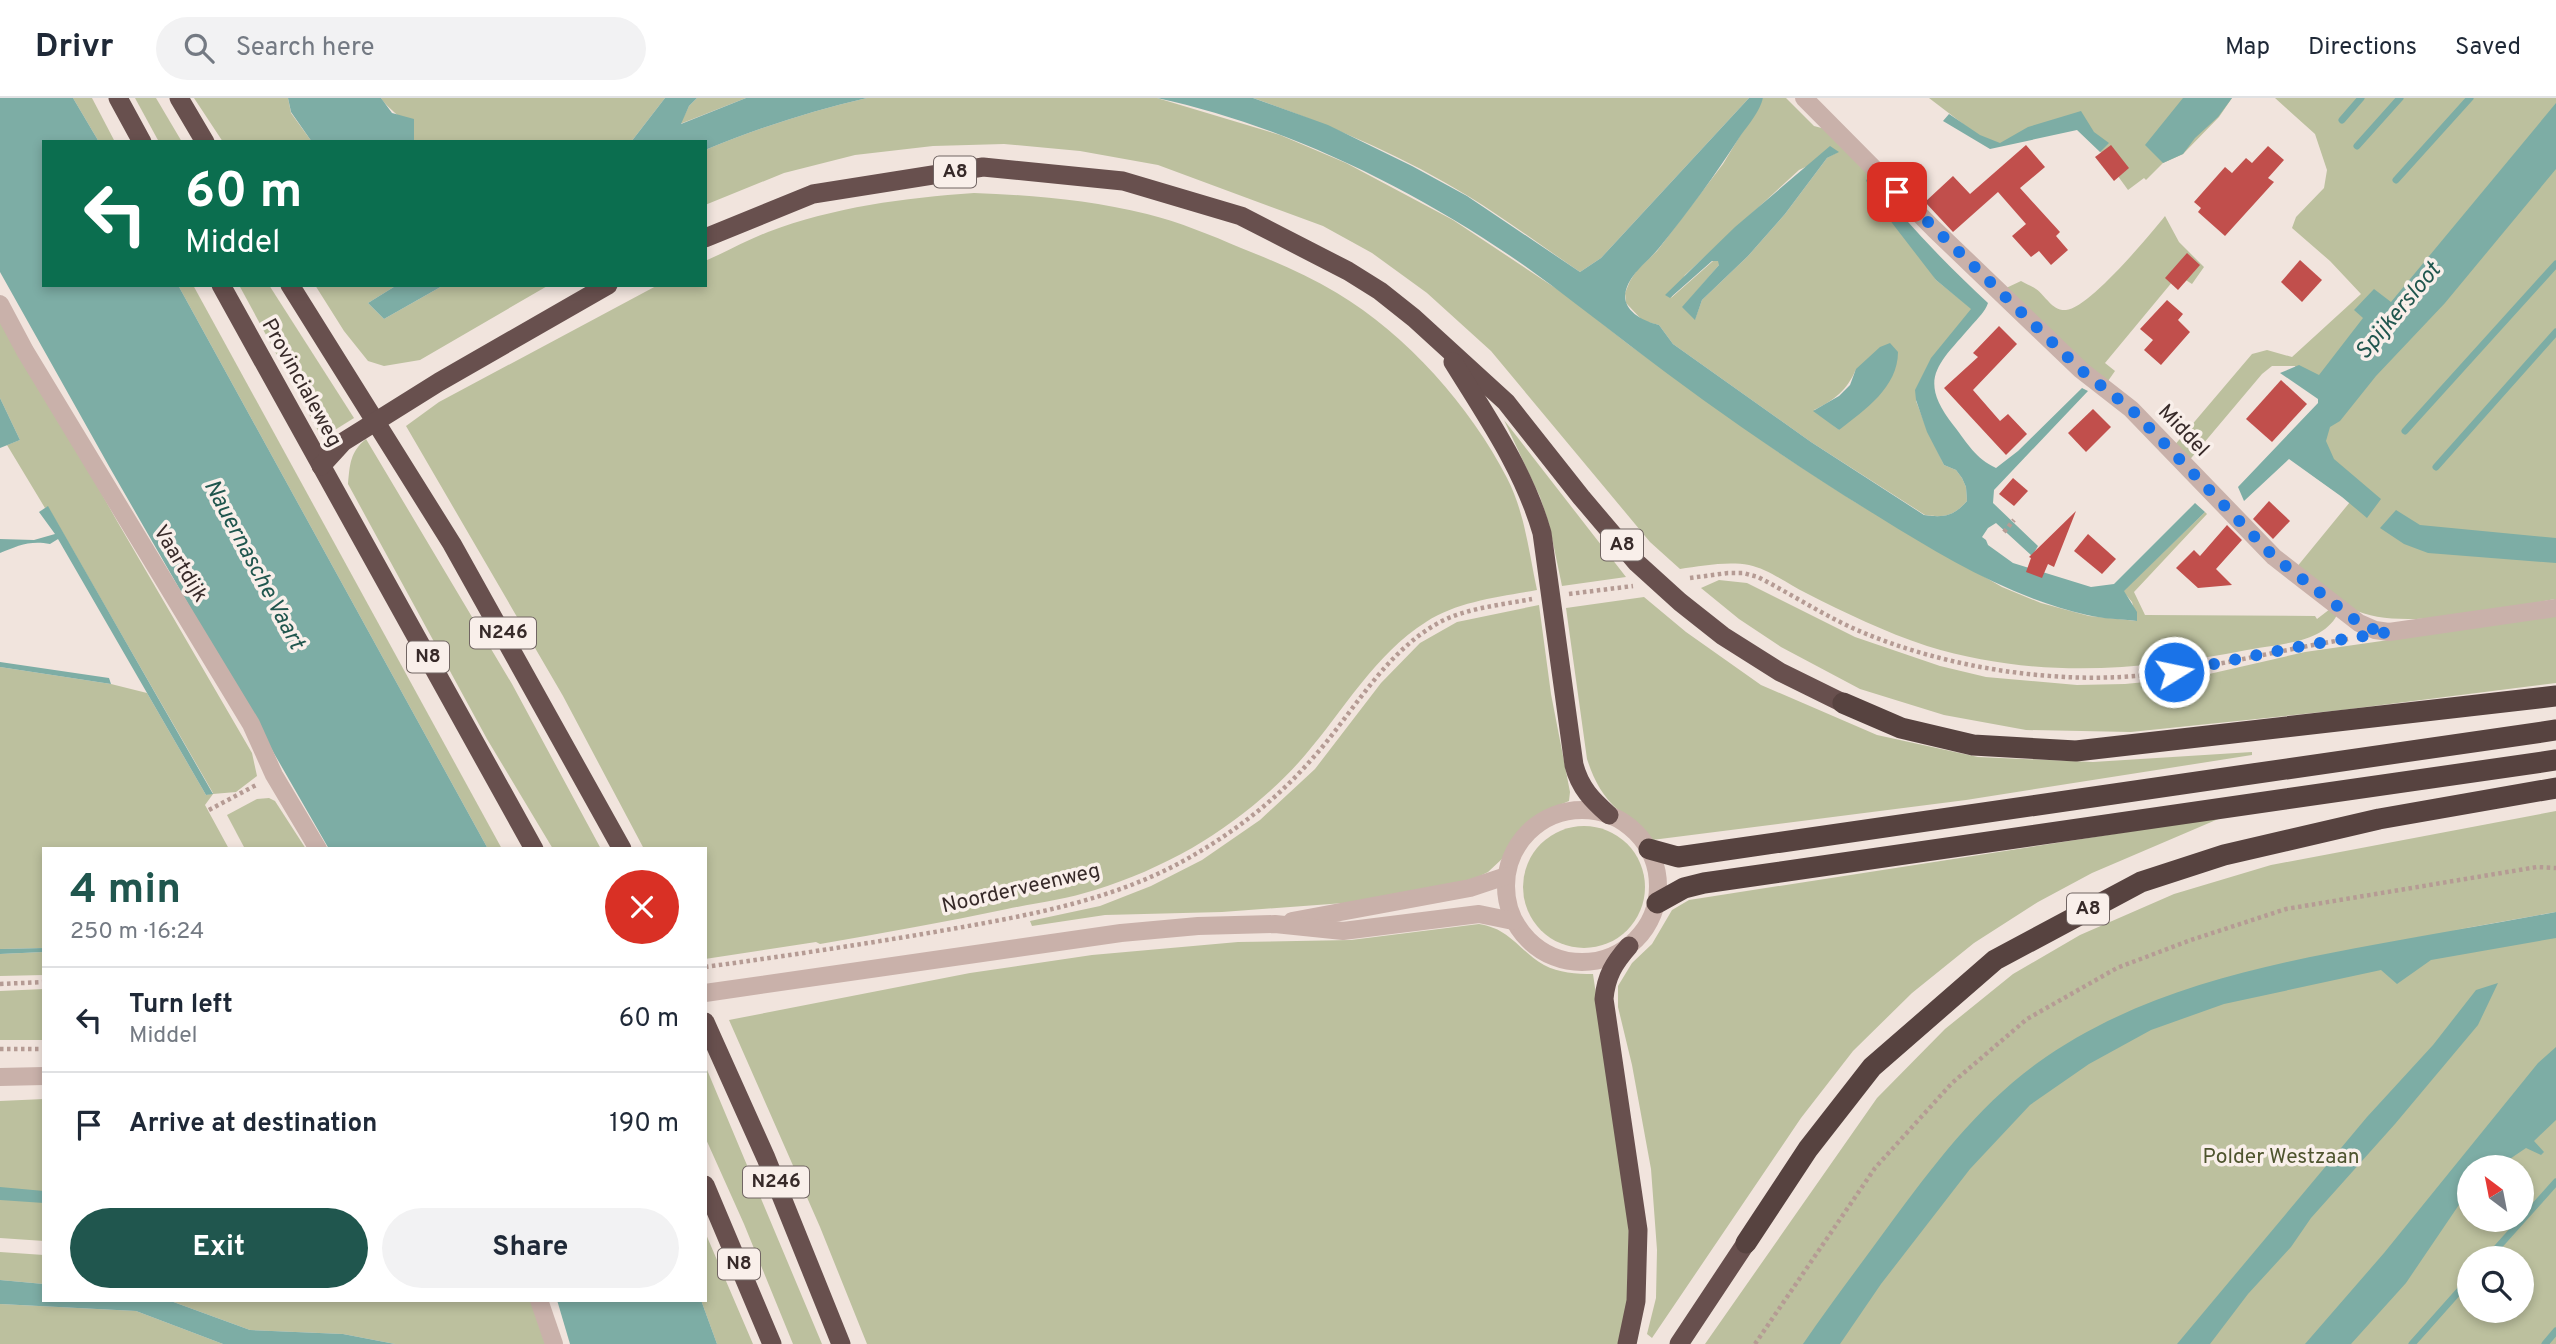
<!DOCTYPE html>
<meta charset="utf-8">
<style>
:root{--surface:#fff;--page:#f2f2f3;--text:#1f2937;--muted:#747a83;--line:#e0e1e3;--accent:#20564e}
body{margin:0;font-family:Overpass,sans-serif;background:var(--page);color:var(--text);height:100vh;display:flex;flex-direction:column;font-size:26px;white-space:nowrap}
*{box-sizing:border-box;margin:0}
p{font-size:23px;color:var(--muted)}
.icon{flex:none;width:38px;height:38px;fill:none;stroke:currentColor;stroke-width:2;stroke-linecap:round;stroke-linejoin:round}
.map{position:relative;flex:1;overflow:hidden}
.sheet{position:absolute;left:42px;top:749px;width:665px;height:455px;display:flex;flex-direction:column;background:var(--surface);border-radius:0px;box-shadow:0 4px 10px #0003}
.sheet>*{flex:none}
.guide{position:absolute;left:42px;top:42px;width:665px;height:147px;border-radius:0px;box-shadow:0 4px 10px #0003;background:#0b6e4f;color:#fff;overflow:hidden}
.needle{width:46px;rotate:328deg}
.controls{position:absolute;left:2457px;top:1057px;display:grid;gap:14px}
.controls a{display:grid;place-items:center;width:77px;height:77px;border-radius:50%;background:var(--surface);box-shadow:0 4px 10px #0003;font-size:35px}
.pin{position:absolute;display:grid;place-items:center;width:60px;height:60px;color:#fff;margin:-30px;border-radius:14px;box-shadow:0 4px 10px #0006}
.me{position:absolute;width:77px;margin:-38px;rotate:80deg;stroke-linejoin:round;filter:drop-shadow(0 0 5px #0008)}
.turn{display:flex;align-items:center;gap:24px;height:147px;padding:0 28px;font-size:32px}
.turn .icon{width:91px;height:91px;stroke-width:2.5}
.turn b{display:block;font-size:49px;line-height:60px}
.round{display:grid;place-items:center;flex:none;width:74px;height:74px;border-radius:37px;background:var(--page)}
.summary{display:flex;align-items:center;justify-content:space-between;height:119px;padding:0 28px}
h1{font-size:42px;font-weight:700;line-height:52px;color:var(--accent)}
.button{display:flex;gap:14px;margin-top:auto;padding:14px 28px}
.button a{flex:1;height:80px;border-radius:42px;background:var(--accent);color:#fff;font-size:28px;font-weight:700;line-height:80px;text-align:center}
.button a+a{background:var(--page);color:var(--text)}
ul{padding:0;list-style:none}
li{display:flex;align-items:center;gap:21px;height:105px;padding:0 28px;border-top:2px solid var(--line)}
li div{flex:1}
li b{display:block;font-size:26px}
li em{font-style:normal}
header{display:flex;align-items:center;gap:42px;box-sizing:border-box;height:98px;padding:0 35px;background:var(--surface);border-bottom:2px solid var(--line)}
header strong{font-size:33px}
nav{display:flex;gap:38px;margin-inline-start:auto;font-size:24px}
.search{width:490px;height:63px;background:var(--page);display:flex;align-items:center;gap:18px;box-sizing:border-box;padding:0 24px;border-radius:38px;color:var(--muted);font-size:26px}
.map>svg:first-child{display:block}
</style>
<header>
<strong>Drivr</strong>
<div class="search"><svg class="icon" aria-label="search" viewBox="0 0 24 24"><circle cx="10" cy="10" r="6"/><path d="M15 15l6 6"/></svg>Search here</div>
<nav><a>Map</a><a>Directions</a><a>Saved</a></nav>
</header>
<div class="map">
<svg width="2556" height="1246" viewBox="0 0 2556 1246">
<rect width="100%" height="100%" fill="#f1e4dd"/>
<!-- green -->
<g fill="#bcc09e" fill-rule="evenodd">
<polygon points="73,0 92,0 115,44 99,44"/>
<polygon points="135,0 156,0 182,44 159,44"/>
<polygon points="194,0 288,0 291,15 312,44 223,44"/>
<path d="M381 0H665L631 44H414C412 22 391 16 381 0Z"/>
<polygon points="697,0 746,0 680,26 689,8"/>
<path d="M867 0H1157L1280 37 1346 65 1453 122 1569 199 1628 246 1784 358 1855 404 2002 489 2041 505 2089 518 2137 523 2132 504 2123 493 2205 414 2207 416 2134 494 2145 517 2315 518 2317 521 2330 511 2337 517C2322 546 2276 546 2247 552 2138 573 2035 581 1927 548 1885 534 1845 515 1806 495 1788 486 1768 471 1749 467 1727 463 1701 468 1680 471L1650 444 1491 253 1427 195 1372 155 1323 128 1158 67 1080 53 1004 46 933 48 855 57 784 75 705 107V52C758 30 811 13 867 0Z"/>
<path d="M1253 0H1749L1601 160 1580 174C1543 149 1507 122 1468 98 1401 57 1327 26 1253 0Z"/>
<path d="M1763 0H1786L1814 28 1829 32 1871 79 1936 182 1972 211 1916 303 1928 334 1944 367 1956 372 1962 380 1966 389 1967 403C1954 418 1944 420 1925 417L1811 344 1673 246 1659 227 1643 223 1626 205 1625 195 1630 183 1637 172 1657 153 1723 66ZM1838 54 1827 60 1785 116 1748 158 1702 202 1695 221 1683 209 1719 167V162L1713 163 1671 200 1685 177 1799 72ZM1856 271 1839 332 1814 312C1834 302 1847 293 1856 271Z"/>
<polygon points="1929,0 2232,0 2219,19 2183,56 2163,65 2146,82 2144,80 2128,92 2086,34 2070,24 1992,48"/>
<path d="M2275 0H2556V501C2506 509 2398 535 2353 511 2333 500 2315 484 2296 470L2350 404C2327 387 2304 373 2284 354L2323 302 2297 274 2295 268H2272L2262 276 2187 365 2173 349 2252 256 2267 252 2292 259 2361 196 2330 163 2292 130 2296 119 2324 90 2327 72 2315 36Z"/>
<path d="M974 95C1032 97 1090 102 1147 116 1179 124 1211 137 1241 150 1274 163 1307 177 1337 195 1407 237 1470 308 1507 380 1525 415 1529 455 1537 492 1500 499 1458 503 1426 524 1375 556 1344 612 1306 656 1275 693 1233 726 1192 750 1162 767 1128 782 1095 792 1067 801 1036 805 1007 811 945 824 883 835 820 846L816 844 705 861V751H644L563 598 406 328 439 304 658 187H705V163C726 154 747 142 768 134 834 109 904 100 974 95Z"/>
<path d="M2165 118 2179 144 2204 169 2192 186 2178 177 2105 265 2115 273 2108 283 2052 238 2004 191 2021 183C2026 186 2032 188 2036 191 2046 198 2052 213 2066 212 2088 211 2150 137 2165 118Z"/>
<polygon points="178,187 193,187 502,751 488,751"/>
<polygon points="239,187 269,187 354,320 322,340"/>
<polygon points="315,187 397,187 368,205 384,221 444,187 549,187 420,262 384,268 368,263 344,233"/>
<polygon points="0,215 117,423 252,655 257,678 236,694 213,696 205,707 229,751 44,751 44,850 0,851 0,569 111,586 147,595 206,697 213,695 48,409 45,410 7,347 20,342 0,300"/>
<polygon points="1504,322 1626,479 1562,488 1549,426 1540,399"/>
<path d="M366 341 512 586 601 751H553L487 641 348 386C350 366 350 354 366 341Z"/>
<polygon points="1719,482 1747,485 1855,539 1940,568 1986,579 2077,587 2125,586 2196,579 2305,554 2556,518 2556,585 2342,612 2131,634 2026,632 1944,617 1860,591 1781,549 1739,521 1701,490"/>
<path d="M1644 499 1686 534 1761 587 1877 637 1978 659 2093 664 2252 654V657L1966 702 1652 742C1643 730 1631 723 1619 713 1602 698 1594 682 1587 661L1566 510Z"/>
<polygon points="1539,507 1551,596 1570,694 1569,703 1543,714 1530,723 1518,734 1503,760 1488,774 1466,785 1344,805 1222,814 1105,817 1032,828 1030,823 1100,808 1151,788 1202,762 1260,722 1315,671 1381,585 1420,545 1457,524"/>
<polygon points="269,700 275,703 306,751 245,751 227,717 257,701"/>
<path d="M2556 713V814L2450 833 2556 815V1246H1705L1877 1000 1945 931 2013 876 2080 837 2174 796 2271 767ZM2469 1069H2522V1122H2469ZM2469 1160H2522V1213H2469Z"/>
<polygon points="2223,719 2092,775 2038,804 1974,845 1912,895 1853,953 1801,1020 1652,1240 1647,1236 1656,1200 1657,1152 1651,1071 1632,967 1618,909 1618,888 1632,865 1652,846 1672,812 1689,802"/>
<circle cx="1584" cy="789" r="61"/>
<path d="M1479 826C1511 831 1518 852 1544 867 1559 875 1576 876 1593 876L1629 1123 1627 1214 1620 1246H867L820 1129 729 922 970 875 1092 857 1238 844 1351 842Z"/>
<polygon points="44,854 44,877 0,878 0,856"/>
<polygon points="44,891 44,942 0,942 0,893"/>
<polygon points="705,967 822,1246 793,1246 744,1126 705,1039"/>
<polygon points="44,1001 44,1143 0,1140 0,1003"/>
<polygon points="705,1134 753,1246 717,1246 701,1202 705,1202"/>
<polygon points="0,1154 44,1157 44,1186 0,1182"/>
<polygon points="168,1202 531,1202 546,1246 395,1246 343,1236 250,1232"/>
<polygon points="0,1206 136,1213 223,1246 0,1246"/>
</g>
<!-- water -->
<g fill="#7dada5">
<polygon points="0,0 73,0 99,44 44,44 44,187 178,187 488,751 329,751 110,370 0,174"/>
<polygon points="288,0 381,0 392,15 414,21 414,44 312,44 291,14"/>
<path d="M665 0H697L689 8 681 26 746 0H867C811 13 758 30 705 52V44H631Z"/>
<path d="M1157 0H1253L1328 27 1412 68 1467 98 1580 174 1601 160 1749 0H1763C1760 13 1749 26 1741 37 1716 76 1688 114 1659 150 1647 165 1627 177 1625 198 1625 215 1646 224 1659 227L1673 246 1811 344 1924 417C1944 420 1954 418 1967 403L1966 389 1962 380 1956 372 1944 367 1927 334 1916 302 1915 292 1931 260 1971 211 1936 182 1872 99 1866 82 1871 79C1906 125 1946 166 1988 205 1985 214 1978 220 1972 227 1939 266 1916 280 1954 328 1968 346 1975 360 1996 370L2018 353 2082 290 2088 293 1994 392 1993 405 2038 448 2032 458 1996 425 1988 430 1982 439 1986 442 1988 447 2013 465 2091 489 2114 486 2195 405 2205 414 2124 493 2137 514V523C2121 521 2103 521 2087 517 2010 499 1945 460 1879 419 1792 366 1709 308 1628 246 1594 220 1560 193 1525 168 1416 92 1287 28 1157 0Z"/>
<polygon points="2183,0 2232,0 2218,19 2195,40 2183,56 2163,65 2145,47"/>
<polygon points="2556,5 2556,71 2445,205 2376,278 2340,323 2330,329 2326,343 2334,361 2381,401 2367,420 2342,399 2289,361 2244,403 2238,389 2318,305 2318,301 2280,275 2299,267 2319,277 2363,220 2354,212 2374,191 2391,204"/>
<polygon points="2081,13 2094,34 2109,45 2100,54 2077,32 1990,51 1943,23 1949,16 1980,37 2000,45 2028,29"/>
<polygon points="1830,48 1839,54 1827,60 1785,116 1748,158 1702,202 1695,222 1682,209 1719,167 1718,163 1712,163 1670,200 1665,197 1735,129"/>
<polygon points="397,187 444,187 384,221 368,205"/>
<path d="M1890 245 1898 254C1898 289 1865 312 1839 332L1813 313 1839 298 1850 287 1856 271 1880 249Z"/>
<polygon points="0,300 20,342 0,350"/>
<path d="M48 408 213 696 206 697 58 441 50 446C30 442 17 448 0 455V441L34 442 55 436 39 414Z"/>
<polygon points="2396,412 2420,427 2556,440 2556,465 2428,455 2404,446 2380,430"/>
<polygon points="0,564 109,580 111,586 0,569"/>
<path d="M2556 814V840L2431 862 2397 886 2381 872 2224 906 2151 932 2089 966 2030 1007 1970 1071 1881 1186 1840 1246H1803C1831 1205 1861 1166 1890 1126 1933 1068 1977 1009 2036 966 2137 893 2258 868 2378 846 2438 835 2497 825 2556 814Z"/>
<polygon points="44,850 44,854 0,856 0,851"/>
<polygon points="2498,885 2478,927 2395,1026 2311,1120 2291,1149 2248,1196 2210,1246 2177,1246 2367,1019 2433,947 2476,892"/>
<polygon points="2556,949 2556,1022 2534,1043 2544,1054 2541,1057 2526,1050 2498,1069 2469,1069 2469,1092 2406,1185 2351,1246 2305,1246 2384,1155 2538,965"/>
<polygon points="0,1089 44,1093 44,1105 0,1102"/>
<polygon points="0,1182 44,1186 44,1202 168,1202 250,1232 343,1236 395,1246 223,1246 136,1213 0,1206"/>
<polygon points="557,1202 701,1202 717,1246 570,1246"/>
</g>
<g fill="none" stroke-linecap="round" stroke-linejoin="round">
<!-- stream -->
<g stroke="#7dada5" stroke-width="7">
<polyline points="2342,22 2361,0"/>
<polyline points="2357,48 2400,0"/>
<polyline points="2396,82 2470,0"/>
<polyline points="2405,333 2556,166"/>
<polyline points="2436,369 2556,234"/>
<polyline points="2488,1160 2556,1084"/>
<polyline points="2412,1246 2469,1182"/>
<polyline points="2545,1246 2556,1233"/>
</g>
</g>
<!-- building -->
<g fill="#c14f4c">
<polygon points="2026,47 2045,69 2020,90 2060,134 2056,138 2068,152 2051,167 2039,153 2031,159 2012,138 2026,126 1998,94 1953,134 1925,104 1953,78 1970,96"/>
<polygon points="2111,47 2129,70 2114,83 2095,59"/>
<polygon points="2268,48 2284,62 2268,80 2274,84 2225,138 2198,114 2201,110 2194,104 2225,69 2232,75 2246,60 2252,65"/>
<polygon points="2187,155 2200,167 2178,192 2165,180"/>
<polygon points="2300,162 2322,182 2302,204 2281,184"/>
<polygon points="2167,202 2183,216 2178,222 2190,234 2161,267 2144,252 2153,242 2140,231"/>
<polygon points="1999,228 2017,246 1973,292 2000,323 2008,316 2027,336 2006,357 1944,290 1978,259 1973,255"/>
<polygon points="2281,282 2307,306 2272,344 2246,321"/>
<polygon points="2093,311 2111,329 2086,354 2068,335"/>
<polygon points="2013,380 2028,393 2014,408 1999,396"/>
<polygon points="2269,403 2290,423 2273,441 2253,421"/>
<polygon points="2076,413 2054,469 2048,466 2042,480 2026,474 2031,460 2029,459"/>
<polygon points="2227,427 2242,442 2216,471 2232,487 2198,490 2176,470 2194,452 2200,458"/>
<polygon points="2088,436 2116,461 2102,476 2074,453"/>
</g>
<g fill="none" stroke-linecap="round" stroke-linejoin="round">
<!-- path -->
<g stroke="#b59b94" stroke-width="4.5" stroke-dasharray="3.5 3.5" stroke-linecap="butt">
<polyline points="2004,434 2014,422"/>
<path d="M1690 480 1728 475H1743L1758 479C1791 496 1823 517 1857 532 1945 570 2059 588 2155 576 2220 568 2284 551 2348 541"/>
<polyline points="1569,496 1633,488"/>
<polyline points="209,712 258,686"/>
<path d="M705 869C785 858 866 846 946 832 1030 817 1117 802 1192 758 1236 733 1278 700 1311 662 1353 616 1383 555 1440 524 1467 510 1501 507 1532 501"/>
<polyline points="0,886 44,884"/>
<polyline points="0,951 44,951"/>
<polyline points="1755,1246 1875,1070 1952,985 2027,921 2117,870 2188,843 2286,811 2537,769 2556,770"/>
</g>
<!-- minor -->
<g stroke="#c9b1aa" stroke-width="18">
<polyline points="1804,0 1934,131 2081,272 2131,311 2274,459 2359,525 2375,532 2389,534 2556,510"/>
<polyline points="0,206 25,253 251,626 274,677 318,751"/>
<polyline points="539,1202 554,1246"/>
</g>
<!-- tertiary -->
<g stroke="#c9b1aa" stroke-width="18">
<circle cx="1582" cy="788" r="76"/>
<polyline points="1292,823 1470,790 1506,778"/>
<polyline points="705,895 1121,835 1198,828 1275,826 1343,833 1479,816 1513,823"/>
<polyline points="0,979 44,978"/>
</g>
<!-- trunk -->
<g stroke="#68504e" stroke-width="19">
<polyline points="118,0 142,44"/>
<polyline points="179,0 205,44"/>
<polyline points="705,140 813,96 983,69 1123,83 1241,118 1348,173 1380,193 1414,220 1506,304 1581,399 1637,465 1680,504 1723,538 1780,574 1843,605"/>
<polyline points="221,187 534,751"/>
<polyline points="290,187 452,446 622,751"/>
<path d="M1453 264C1487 319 1524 372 1542 435L1574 667C1580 690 1592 702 1609 717"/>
<polyline points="321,368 343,344 439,284 608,187"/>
<polyline points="705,924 766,1060 841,1246"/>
<polyline points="705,1087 772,1246"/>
<path d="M1627 1246 1636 1203 1638 1132 1604 901C1606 878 1614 865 1629 848"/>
<polyline points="1679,1246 1746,1145"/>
</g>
<!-- motorway -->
<g stroke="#574340" stroke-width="21">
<polyline points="1843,605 1901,630 1973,647 2076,653 2556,598"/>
<polyline points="1649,751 1678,759 2556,632"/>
<polyline points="1657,805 1684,790 1704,785 2556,662"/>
<polyline points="1746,1145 1808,1051 1872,969 1995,862 2141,784 2224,757 2379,721 2556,690"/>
</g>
</g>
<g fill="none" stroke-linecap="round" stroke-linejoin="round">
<!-- route -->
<polyline stroke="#1a73e8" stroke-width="12" stroke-dasharray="0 21.6" points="1897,94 2081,272 2131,311 2274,459 2359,525 2375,532 2389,534 2307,547 2174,574"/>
</g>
<g text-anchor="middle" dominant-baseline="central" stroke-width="7" stroke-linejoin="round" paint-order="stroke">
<!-- shield labels -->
<g fill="#f9efea" stroke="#716563" stroke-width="2">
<rect x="934" y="58.5" width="42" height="31" rx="5"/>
<rect x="1601" y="431.5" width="42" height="31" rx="5"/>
<rect x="470" y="519.5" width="66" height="31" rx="5"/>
<rect x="407" y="543.5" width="42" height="31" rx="5"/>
<rect x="2067" y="795.5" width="42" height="31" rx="5"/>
<rect x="743" y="1068.5" width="66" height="31" rx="5"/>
<rect x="718" y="1150.5" width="42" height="31" rx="5"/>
</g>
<g font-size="19" font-weight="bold" fill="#372a29">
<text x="955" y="74">A8</text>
<text x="1622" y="447">A8</text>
<text x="503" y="535">N246</text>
<text x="428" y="559">N8</text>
<text x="2088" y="811">A8</text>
<text x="776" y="1084">N246</text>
<text x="739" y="1166">N8</text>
</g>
<!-- street labels -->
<g font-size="21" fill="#372a29" stroke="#f9efea">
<text transform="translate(301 285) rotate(61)">Provincialeweg</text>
<text transform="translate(2183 333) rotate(46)">Middel</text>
<text transform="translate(180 466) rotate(59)">Vaartdijk</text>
<text transform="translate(1021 791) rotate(-13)">Noorderveenweg</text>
</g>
<!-- park labels -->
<g font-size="21" fill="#4e542e" stroke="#f9efea">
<text x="2281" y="1059">Polder Westzaan</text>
</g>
<!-- water labels -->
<g font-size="23" font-style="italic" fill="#20564e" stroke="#f9efea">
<text transform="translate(2399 214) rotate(-50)">Spijkersloot</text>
<text transform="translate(253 467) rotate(62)">Nauernasche Vaart</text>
</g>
</g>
</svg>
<div class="controls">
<a><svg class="needle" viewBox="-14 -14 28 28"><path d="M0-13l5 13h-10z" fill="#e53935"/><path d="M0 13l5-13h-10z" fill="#747a83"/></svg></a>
<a><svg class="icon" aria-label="search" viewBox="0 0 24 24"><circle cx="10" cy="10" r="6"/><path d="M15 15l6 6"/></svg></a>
</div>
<div class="pin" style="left:1897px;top:94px;background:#d93025"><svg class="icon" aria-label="arrive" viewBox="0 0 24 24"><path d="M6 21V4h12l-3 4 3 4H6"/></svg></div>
<svg class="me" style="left:2174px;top:574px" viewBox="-20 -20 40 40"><circle r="17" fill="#1a73e8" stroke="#fff" stroke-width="3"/><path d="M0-11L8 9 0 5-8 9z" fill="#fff"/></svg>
<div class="guide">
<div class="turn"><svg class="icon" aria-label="left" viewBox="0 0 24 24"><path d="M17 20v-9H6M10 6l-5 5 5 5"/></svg><div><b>60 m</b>Middel</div></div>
</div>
<section class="sheet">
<div class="summary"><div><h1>4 min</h1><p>250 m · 16:24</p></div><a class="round" style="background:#d93025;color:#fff"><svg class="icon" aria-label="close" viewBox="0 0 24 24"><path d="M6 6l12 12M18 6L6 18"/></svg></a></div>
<ul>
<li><svg class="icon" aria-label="left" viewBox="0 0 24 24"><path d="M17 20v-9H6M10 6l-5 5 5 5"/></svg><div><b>Turn left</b><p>Middel</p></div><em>60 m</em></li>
<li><svg class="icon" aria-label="arrive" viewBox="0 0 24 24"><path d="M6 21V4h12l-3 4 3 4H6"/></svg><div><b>Arrive at destination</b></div><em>190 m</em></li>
</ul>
<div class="button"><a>Exit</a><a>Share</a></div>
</section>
</div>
